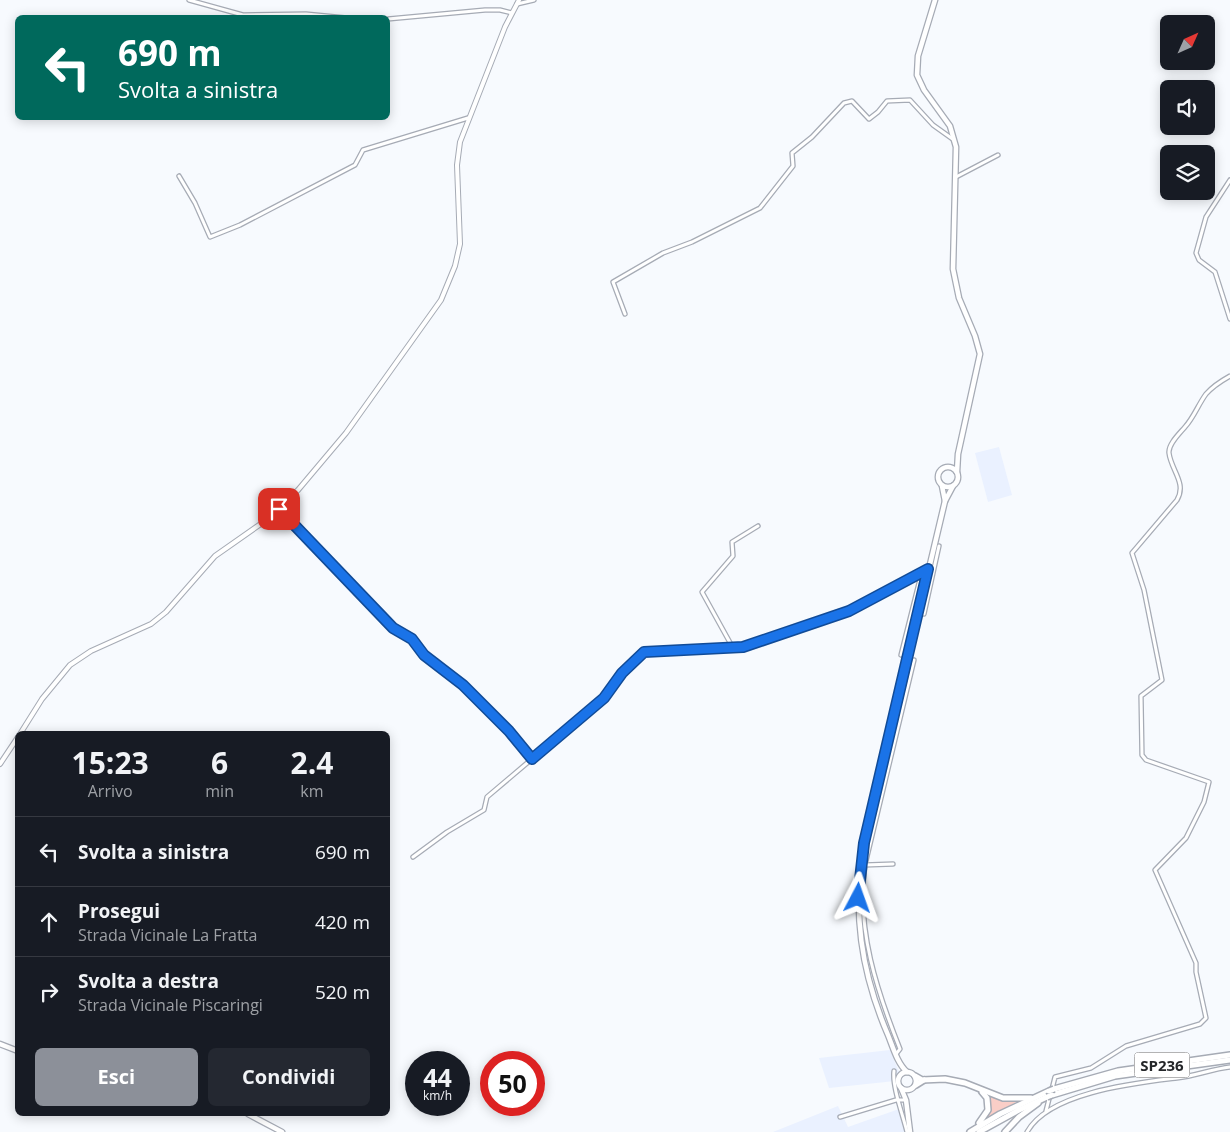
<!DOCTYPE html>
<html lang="it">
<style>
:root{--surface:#171b24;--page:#242831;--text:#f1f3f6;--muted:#9ea1a6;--line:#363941;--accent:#8c9099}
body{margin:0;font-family:"Open Sans",sans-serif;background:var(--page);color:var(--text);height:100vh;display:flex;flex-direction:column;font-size:19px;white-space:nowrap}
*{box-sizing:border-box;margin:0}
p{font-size:16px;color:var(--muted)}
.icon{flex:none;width:28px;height:28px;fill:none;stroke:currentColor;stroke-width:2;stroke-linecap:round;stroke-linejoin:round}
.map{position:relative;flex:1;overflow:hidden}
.panel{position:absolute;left:15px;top:731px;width:375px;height:385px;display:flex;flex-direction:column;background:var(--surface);border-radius:8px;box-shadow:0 2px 12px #0003}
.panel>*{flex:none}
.banner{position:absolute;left:15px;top:15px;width:375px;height:105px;border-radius:8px;box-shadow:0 2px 12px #0003;background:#00695c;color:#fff;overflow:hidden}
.needle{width:32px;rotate:45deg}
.controls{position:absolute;left:1160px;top:15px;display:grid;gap:10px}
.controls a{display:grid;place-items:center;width:55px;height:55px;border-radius:8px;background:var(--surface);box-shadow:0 2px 12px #0003;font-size:25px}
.speed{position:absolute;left:405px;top:1051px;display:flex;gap:10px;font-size:25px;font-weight:700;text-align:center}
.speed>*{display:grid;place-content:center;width:65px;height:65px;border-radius:50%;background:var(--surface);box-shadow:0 2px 12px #0003;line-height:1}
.speed small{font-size:12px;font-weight:400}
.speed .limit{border:8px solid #d22;background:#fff;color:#111}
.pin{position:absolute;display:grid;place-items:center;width:42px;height:42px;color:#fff;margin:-21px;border-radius:10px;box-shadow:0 2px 8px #0006}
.me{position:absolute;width:55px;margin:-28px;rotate:4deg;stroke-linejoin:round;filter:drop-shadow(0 0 4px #0008)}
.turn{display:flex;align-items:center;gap:18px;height:105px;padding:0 20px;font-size:22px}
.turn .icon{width:65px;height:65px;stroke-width:2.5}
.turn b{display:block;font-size:35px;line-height:42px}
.eta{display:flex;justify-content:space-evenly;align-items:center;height:85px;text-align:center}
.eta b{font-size:30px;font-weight:700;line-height:35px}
.button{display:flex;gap:10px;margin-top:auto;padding:10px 20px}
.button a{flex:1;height:58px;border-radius:8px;background:var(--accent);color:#fff;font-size:20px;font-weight:700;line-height:58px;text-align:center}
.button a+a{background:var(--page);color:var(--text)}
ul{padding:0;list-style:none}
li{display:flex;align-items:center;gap:15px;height:70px;padding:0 20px;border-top:1px solid var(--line)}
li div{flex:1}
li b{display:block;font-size:19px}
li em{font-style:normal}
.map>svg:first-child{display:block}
</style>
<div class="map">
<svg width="1230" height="1132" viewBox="0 0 1230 1132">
<rect width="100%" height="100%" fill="#f7fafe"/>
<!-- built -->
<g fill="#eaf1ff">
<polygon points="999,447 1012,495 988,502 975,453"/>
<polygon points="890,1050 899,1072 895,1081 829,1088 819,1058"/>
<polygon points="838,1106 848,1127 899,1109 905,1132 773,1132"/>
</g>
<!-- green -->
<polygon fill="#facec7" points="989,1096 1018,1101 988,1118"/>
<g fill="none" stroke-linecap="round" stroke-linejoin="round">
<!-- minor casing -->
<g stroke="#a6abb5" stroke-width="5.5">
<g id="minor">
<polyline points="189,0 243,15 306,14 347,18"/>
<polyline points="517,4 534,0"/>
<polyline points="388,19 485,10 500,10 512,13"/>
<polyline points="179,176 195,203 210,237 240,225 355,165 363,150 468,118"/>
<polyline points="956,177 998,155"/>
<polyline points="1230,180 1206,217 1196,253 1199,260 1215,272 1230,319"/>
<polyline points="625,314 613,282 663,253 692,242 760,208 793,166 792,153 812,137 844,103 852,101 869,119 878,112 887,101 910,100 933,125 954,140"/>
<polyline points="279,509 393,628 412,639 424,655 457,679 509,731 532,759"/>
<polyline points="924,614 939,546"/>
<polyline points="733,648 702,592 733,556 732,542 758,526"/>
<polyline points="901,655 922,571"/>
<polyline points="413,857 447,832 484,810 487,797 604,698 622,673 644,652 743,647 849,611 928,569"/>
<path d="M893 864 865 865C856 929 877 991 900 1049L896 1054"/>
<polyline points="865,865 914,660"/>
<path d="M894 1071C892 1087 903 1115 907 1132"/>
<path d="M1052 1089 1055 1077 1091 1068 1126 1046 1200 1024 1206 1018 1196 972V963L1155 870 1186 838 1204 802 1209 782 1146 760 1142 755 1141 696 1162 680 1144 590 1132 553 1177 500C1187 483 1171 470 1169 453 1168 444 1180 433 1185 427 1194 417 1198 405 1206 394 1213 386 1221 381 1230 376"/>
<polyline points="1046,1111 1050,1095"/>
<polyline points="840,1117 896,1100 906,1100"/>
<path d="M1027 1132C1049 1092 1136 1083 1177 1078 1195 1076 1212 1069 1230 1067"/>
</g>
</g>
<!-- tertiary casing -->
<g stroke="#a6abb5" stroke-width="6">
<g id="tertiary">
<polyline points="20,734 42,699 70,665 91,651 151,624 166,612 215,556 262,523 298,490 346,433 441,300 455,266 460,244 457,165 460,142 505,27 519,0"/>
<polyline points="0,764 18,737"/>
</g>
</g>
<!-- secondary casing -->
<g stroke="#a6abb5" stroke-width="7">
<g id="secondary">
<polyline points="935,0 918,56 917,75 924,90 950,126 956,147 953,269 959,298 975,336 980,354 958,454 957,472"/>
<circle cx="948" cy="477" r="10"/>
<polyline points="942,486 945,501"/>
<polyline points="0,1044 18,1051"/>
<circle cx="907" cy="1081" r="9"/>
<path d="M907 1072C897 1063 893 1047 888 1035 861 972 852 911 864 843L945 501 953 486"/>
<polyline points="901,1088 906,1100 910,1132"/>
<polyline points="248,1114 282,1132"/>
</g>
</g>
<!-- trunk casing -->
<g stroke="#a6abb5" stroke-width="8">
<g id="trunk">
<polyline points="915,1076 922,1080 945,1079 965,1083 1003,1098 1031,1098"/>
<polyline points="916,1085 924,1080"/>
<polyline points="1054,1089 1118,1071 1230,1055"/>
<polyline points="1052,1095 1115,1076 1230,1060"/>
<polyline points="979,1123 988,1110 987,1098 982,1092"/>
<polyline points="970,1132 1000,1114 1049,1091"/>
<polyline points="979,1132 1019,1110 1047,1097"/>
<polyline points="1005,1132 1019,1117 1038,1103"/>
</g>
</g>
<!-- minor -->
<use href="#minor" stroke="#fff" stroke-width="3"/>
<!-- tertiary -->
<use href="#tertiary" stroke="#fff" stroke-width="4"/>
<!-- secondary -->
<use href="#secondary" stroke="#fff" stroke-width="4.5"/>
<!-- trunk -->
<use href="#trunk" stroke="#fff" stroke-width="5"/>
<!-- trunk-bridge casing -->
<g stroke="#a6abb5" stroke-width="8" stroke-linecap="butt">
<g id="trunk-bridge">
<polyline points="1049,1091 1054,1089"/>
<polyline points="1047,1097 1052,1095"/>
</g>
</g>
<!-- trunk-bridge -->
<use href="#trunk-bridge" stroke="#fff" stroke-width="5"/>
</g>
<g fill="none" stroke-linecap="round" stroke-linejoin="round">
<!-- route casing -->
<g stroke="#114b97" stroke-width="12">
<polyline id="route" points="279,509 393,628 412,639 424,655 463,685 509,731 532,759 604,698 622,673 644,652 743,647 849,611 928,569 864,843 858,898"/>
</g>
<!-- route -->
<use href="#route" stroke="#1a73e8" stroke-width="9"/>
</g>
<g text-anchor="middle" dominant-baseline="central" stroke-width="4" stroke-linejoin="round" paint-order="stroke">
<!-- shield labels -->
<rect fill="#fff" stroke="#666769" stroke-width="1" x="1134.5" y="1052.5" width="55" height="25" rx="4"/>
<g font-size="15" font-weight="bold" fill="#242629">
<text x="1162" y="1065">SP236</text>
</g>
</g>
</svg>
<div class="controls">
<a><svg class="needle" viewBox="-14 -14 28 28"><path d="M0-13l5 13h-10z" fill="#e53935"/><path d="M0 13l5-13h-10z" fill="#9ea1a6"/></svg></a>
<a><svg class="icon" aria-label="sound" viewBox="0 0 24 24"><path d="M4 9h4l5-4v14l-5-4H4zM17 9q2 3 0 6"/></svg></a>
<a><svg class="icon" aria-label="layers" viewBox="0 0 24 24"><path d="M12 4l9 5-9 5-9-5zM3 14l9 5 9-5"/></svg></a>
</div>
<div class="speed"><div>44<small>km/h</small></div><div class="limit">50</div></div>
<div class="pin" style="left:279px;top:509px;background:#d93025"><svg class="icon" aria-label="arrive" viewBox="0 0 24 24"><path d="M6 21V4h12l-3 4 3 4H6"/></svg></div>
<svg class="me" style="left:858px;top:898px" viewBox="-20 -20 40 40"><path d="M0-17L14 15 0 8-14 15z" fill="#1a73e8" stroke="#fff" stroke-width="4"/></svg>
<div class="banner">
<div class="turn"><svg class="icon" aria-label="left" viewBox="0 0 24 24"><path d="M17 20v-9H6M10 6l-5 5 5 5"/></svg><div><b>690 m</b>Svolta a sinistra</div></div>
</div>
<section class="panel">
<div class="eta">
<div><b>15:23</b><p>Arrivo</p></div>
<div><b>6</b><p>min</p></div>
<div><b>2.4</b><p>km</p></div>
</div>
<ul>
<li><svg class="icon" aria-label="left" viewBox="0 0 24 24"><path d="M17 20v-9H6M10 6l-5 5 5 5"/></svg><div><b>Svolta a sinistra</b></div><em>690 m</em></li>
<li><svg class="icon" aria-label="ahead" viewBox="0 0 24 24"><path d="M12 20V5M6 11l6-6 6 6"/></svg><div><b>Prosegui</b><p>Strada Vicinale La Fratta</p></div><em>420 m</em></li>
<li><svg class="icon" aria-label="right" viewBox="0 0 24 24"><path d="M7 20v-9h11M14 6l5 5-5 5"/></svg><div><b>Svolta a destra</b><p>Strada Vicinale Piscaringi</p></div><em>520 m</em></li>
</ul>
<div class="button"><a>Esci</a><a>Condividi</a></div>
</section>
</div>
